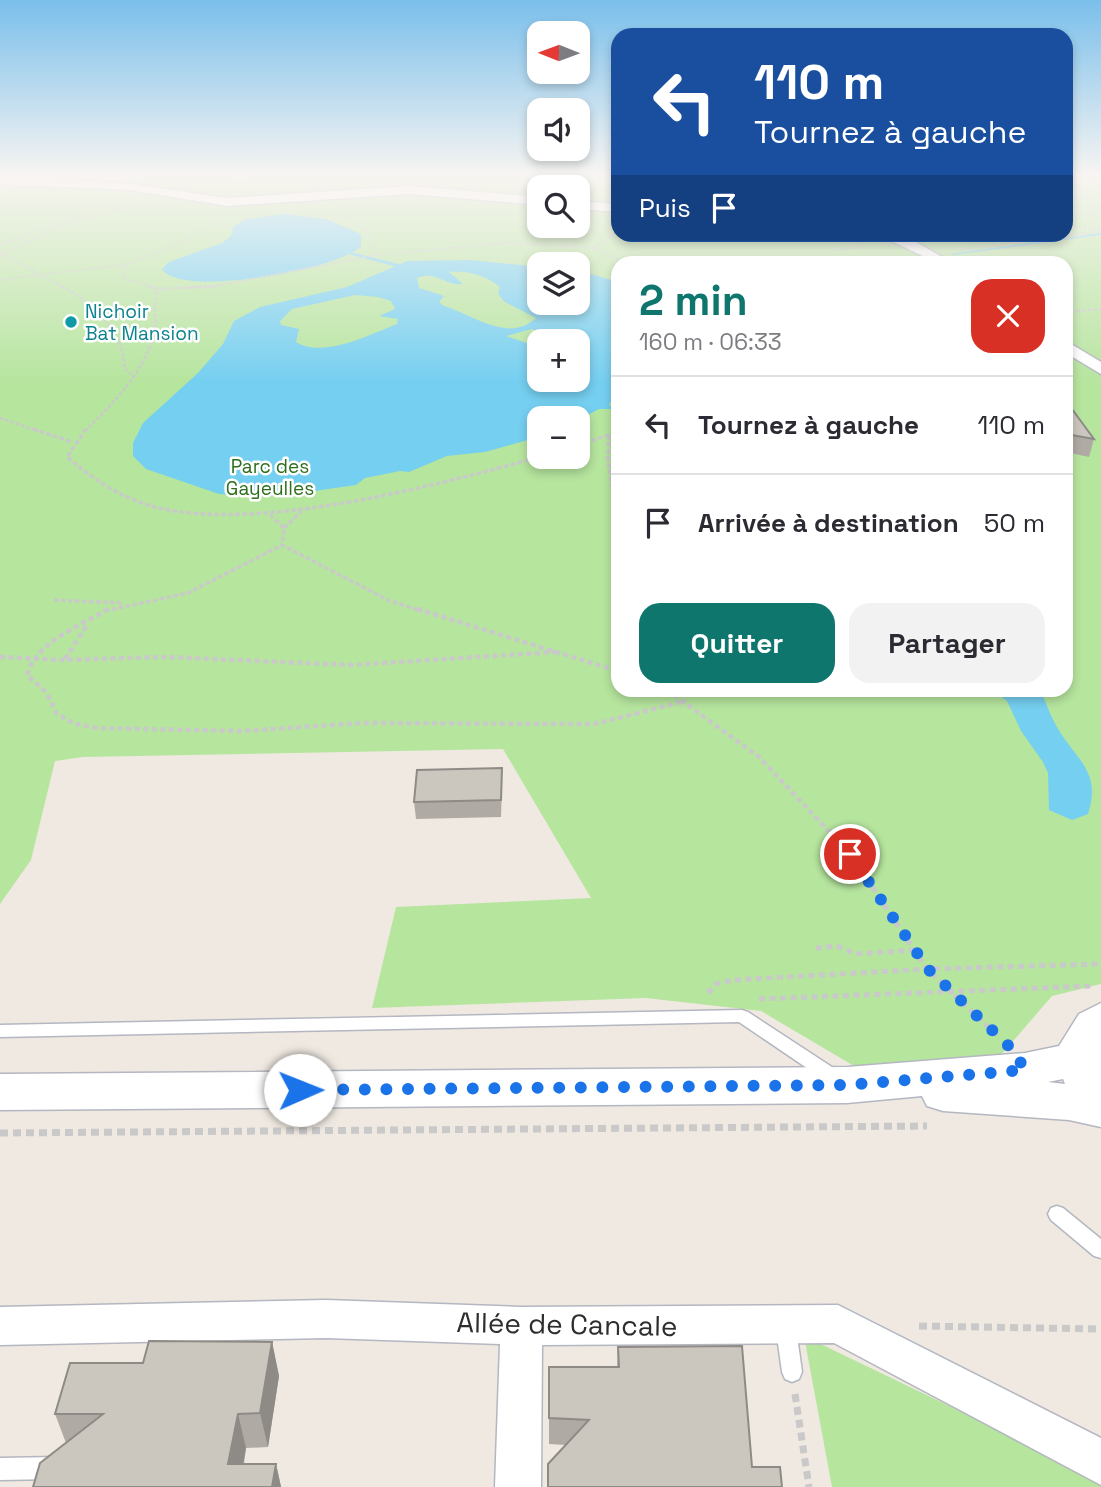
<!DOCTYPE html>
<html lang="fr">
<meta charset="utf-8">
<style>
:root{--surface:#fff;--page:#f2f2f3;--text:#2b2b33;--muted:#7c7c81;--line:#e1e1e2;--accent:#0f766e}
body{margin:0;font-family:"Space Grotesk",sans-serif;background:var(--page);color:var(--text);height:100vh;display:flex;flex-direction:column;font-size:26px;white-space:nowrap}
*{box-sizing:border-box;margin:0}
p{font-size:23px;color:var(--muted)}
.icon{flex:none;width:38px;height:38px;fill:none;stroke:currentColor;stroke-width:2;stroke-linecap:round;stroke-linejoin:round}
.map{position:relative;flex:1;overflow:hidden}
.details{position:absolute;left:611px;top:256px;width:462px;height:441px;display:flex;flex-direction:column;background:var(--surface);border-radius:21px;box-shadow:0 4px 10px #0003}
.details>*{flex:none}
.hud{position:absolute;left:611px;top:28px;width:462px;height:214px;border-radius:21px;box-shadow:0 4px 10px #0003;background:#1a4fa0;color:#fff;overflow:hidden}
.needle{width:46px;rotate:271deg}
.buttons{position:absolute;left:527px;top:21px;display:grid;gap:14px}
.buttons a{display:grid;place-items:center;width:63px;height:63px;border-radius:14px;background:var(--surface);box-shadow:0 4px 10px #0003;font-size:35px}
.pin{position:absolute;display:grid;place-items:center;width:60px;height:60px;color:#fff;margin:-30px;border:4px solid #fff;border-radius:50%;box-shadow:0 2px 7px #0007}
.me{position:absolute;width:77px;margin:-38px;rotate:89deg;stroke-linejoin:round;filter:drop-shadow(0 0 5px #0008)}
.turn{display:flex;align-items:center;gap:24px;height:147px;padding:0 28px;font-size:32px}
.turn .icon{width:91px;height:91px;stroke-width:2.5}
.turn b{display:block;font-size:49px;line-height:60px}
.then{display:flex;align-items:center;height:66px;padding:0 28px;background:#0003;gap:14px;font-size:26px}
.round{display:grid;place-items:center;flex:none;width:74px;height:74px;border-radius:21px;background:var(--page)}
.overview{display:flex;align-items:center;justify-content:space-between;height:119px;padding:0 28px}
h1{font-size:42px;font-weight:600;line-height:52px;color:var(--accent)}
.primary-button{display:flex;gap:14px;margin-top:auto;padding:14px 28px}
.primary-button a{flex:1;height:80px;border-radius:21px;background:var(--accent);color:#fff;font-size:28px;font-weight:600;line-height:80px;text-align:center}
.primary-button a+a{background:var(--page);color:var(--text)}
ul{padding:0;list-style:none}
li{display:flex;align-items:center;gap:21px;height:98px;padding:0 28px;border-top:2px solid var(--line)}
li div{flex:1}
li b{display:block;font-size:26px}
li em{font-style:normal}
.map>svg:first-child{display:block}
</style>
<div class="map">
<svg width="1101" height="1487" viewBox="0 0 1101 1487">
<rect width="100%" height="100%" fill="#efe9e1"/>
<!-- green -->
<g fill="#b6e59e" fill-rule="evenodd">
<path d="M141 174H618V234H1066V174H1101V984L1052 996 1001 1055 987 1066H854L761 1011 646 998 372 1008 396 907 591 898 503 749 83 757 55 761 31 860 0 904V176L110 183 144 176ZM539 187H578V226H539ZM618 262H1066V690H618ZM539 264H578V303H539ZM539 341H578V380H539ZM539 418H578V457H539Z"/>
<polygon points="804,1336 1101,1479 1101,1487 832,1487"/>
</g>
<!-- water -->
<g fill="#75cff0" fill-rule="evenodd">
<path d="M284 214 326 219 361 234V246C341 269 181 299 162 269L169 262 222 243 231 236 233 227 246 219Z"/>
<path d="M470 260 539 267V303H578V270L618 282V396L609 404 612 409H599L579 420 578 426V418H539V437L485 452 447 456 409 472 400 471 365 478 356 485 280 496 219 494 146 469 133 456V443L143 423 198 373 223 344 234 321 260 307 347 287 407 261ZM449 272C466 270 487 276 500 287L498 294 505 302 536 318C509 344 472 314 444 306L439 302 444 296 419 288 417 278C436 270 446 287 463 284ZM355 295 378 297 391 301 395 309 379 316 398 319 397 324C371 334 324 359 296 342L299 329 281 325 280 321 292 309ZM532 329 562 341H578V380H539V347L506 336Z"/>
<path d="M992 690H1039L1041 692C1047 705 1052 720 1060 732 1079 762 1101 773 1088 814L1072 820 1049 810 1048 773 1043 762 1021 731 1007 701Z"/>
</g>
<g fill="none" stroke-linecap="round" stroke-linejoin="round">
<!-- stream -->
<g fill="#75cff0" fill-rule="evenodd">
<polygon points="1101,233 1101,235 952,255 950,254"/>
<polygon points="350,252 399,264 400,265 397,267 348,254"/>
</g>
<!-- service casing -->
<g stroke="#b4b7c1" stroke-width="3">
<g id="service">
<polygon points="43,174 71,174 130,179 127,181"/>
<polygon points="742,1010 748,1012 838,1071 840,1076 838,1081 832,1082 826,1081 739,1022 0,1037 0,1025"/>
<polygon points="1057,1206 1063,1208 1101,1239 1101,1258 1094,1256 1051,1220 1048,1214 1051,1208"/>
<polygon points="786,1320 793,1323 796,1329 802,1372 799,1379 792,1382 785,1379 782,1372 776,1329 779,1323"/>
<polygon points="56,1457 63,1461 67,1468 63,1475 56,1479 0,1480 0,1458"/>
</g>
</g>
<!-- minor casing -->
<g stroke="#b4b7c1" stroke-width="3">
<g id="minor">
<polygon points="0,178 130,184 227,198 410,186 539,197 539,205 410,194 227,206 130,190 0,184"/>
<polygon points="578,201 618,204 618,212 578,209"/>
<polygon points="877,234 907,237 951,262 935,262"/>
<polygon points="1066,341 1101,362 1101,374 1066,353"/>
<polygon points="326,1300 521,1307 838,1305 1101,1438 1101,1485 834,1343 542,1345 541,1487 495,1487 500,1344 326,1338 0,1345 0,1307"/>
</g>
</g>
<!-- tertiary casing -->
<g stroke="#b4b7c1" stroke-width="3">
<path id="tertiary" d="M1101 1003V1127L1069 1120 943 1111 927 1106 922 1096 847 1103 0 1110V1074L847 1067 1025 1053 1059 1046 1079 1014ZM1063 1079 1065 1084 1048 1082Z"/>
</g>
<!-- path-far5 -->
<g stroke="#c9c9c9" stroke-width="2" stroke-dasharray="2.5 2" stroke-linecap="butt">
<polyline points="1067,174 1101,213"/>
<polyline points="232,178 255,174"/>
<polyline points="539,178 579,182"/>
<polyline points="347,217 371,235 376,255"/>
<polyline points="1066,217 1099,211"/>
<polyline points="1066,227 1100,229"/>
<polyline points="0,245 102,207"/>
<polyline points="594,248 618,231"/>
<polyline points="836,250 866,247"/>
<polyline points="960,250 1101,231"/>
<polyline points="0,254 54,229 119,208"/>
<polyline points="4,255 64,288"/>
<polyline points="0,280 127,264"/>
<polyline points="155,288 125,279 122,270 127,264 188,240 212,222"/>
<polyline points="186,288 211,287 376,255 506,243 594,248 622,262"/>
</g>
<!-- path-far4 -->
<g stroke="#c9c9c9" stroke-width="2.5" stroke-dasharray="3.5 2" stroke-linecap="butt">
<path d="M61 286C95 305 121 326 125 369L131 374"/>
<polyline points="149,286 158,289 215,286"/>
<polyline points="1066,312 1101,309"/>
<polyline points="0,418 38,431"/>
<path d="M85 431C111 405 142 375 153 338 158 322 152 305 158 289"/>
<polyline points="613,431 618,426"/>
</g>
<!-- path-far3 -->
<g stroke="#c9c9c9" stroke-width="3.5" stroke-dasharray="4.5 2.5" stroke-linecap="butt">
<polyline points="33,429 72,442"/>
<path d="M86 429 67 457C90 476 110 491 139 502 238 539 438 485 539 457"/>
<polyline points="609,435 608,460 618,531"/>
<polyline points="578,445 609,435 615,429"/>
<polyline points="270,515 284,528 282,545 390,601 422,611"/>
<polyline points="284,528 301,512"/>
<polyline points="54,600 124,603"/>
<polyline points="105,611 188,593 282,545"/>
</g>
<!-- path-far2 -->
<g stroke="#c9c9c9" stroke-width="4.5" stroke-dasharray="5 3.5" stroke-linecap="butt">
<path d="M108 609C80 626 36 642 27 675L46 692 57 714 75 724 97 728 242 731 363 723 594 724 686 701"/>
<polyline points="417,609 618,671"/>
<polyline points="0,657 62,660 165,657 352,665 555,652"/>
<polyline points="65,659 87,625"/>
<polyline points="667,690 759,757 835,838"/>
</g>
<!-- path-far1 -->
<g stroke="#c9c9c9" stroke-width="5" stroke-dasharray="6 4.5" stroke-linecap="butt">
<polyline points="834,837 850,854 927,969 1000,1038"/>
<polyline points="816,948 837,946 856,954 914,950"/>
<polyline points="708,993 716,984 733,980 927,969 1101,964"/>
<polyline points="759,999 1093,986"/>
</g>
<!-- path -->
<g stroke="#c9c9c9" stroke-width="7" stroke-dasharray="8 5" stroke-linecap="butt">
<polyline points="0,1133 927,1126"/>
<polyline points="919,1326 1101,1329"/>
<polyline points="795,1394 809,1487"/>
</g>
<!-- service -->
<use href="#service" fill="#fff" fill-rule="evenodd"/>
<!-- minor -->
<use href="#minor" fill="#fff" fill-rule="evenodd"/>
<!-- tertiary -->
<use href="#tertiary" fill="#fff" fill-rule="evenodd"/>
</g>
<!-- wall -->
<g fill="#afaba4">
<polygon points="1066,401 1094,439 1089,457 1066,452"/>
<polygon points="502,786 501,817 416,819 414,802"/>
<polygon points="272,1342 279,1376 268,1447 246,1448 244,1464 276,1464 281,1487 33,1487 66,1443 55,1414 143,1363"/>
<polygon points="618,1347 752,1467 782,1487 566,1445 549,1444 549,1367 617,1367"/>
</g>
<!-- shaded-wall -->
<g fill="#8e8b86">
<polygon points="272,1342 279,1376 268,1447 260,1413"/>
<polygon points="238,1414 246,1448 239,1487 228,1464"/>
<polygon points="276,1464 281,1487 272,1487"/>
</g>
<!-- building -->
<g fill="#cbc7bf" stroke="#8e8b86" stroke-width="2">
<polygon points="1066,401 1094,439 1066,434"/>
<polygon points="502,768 501,800 414,802 417,770"/>
<polygon points="149,1341 272,1342 260,1413 238,1414 228,1464 276,1464 272,1487 33,1487 40,1463 103,1414 55,1414 70,1363 143,1363"/>
<polygon points="742,1346 752,1467 780,1467 782,1487 548,1487 548,1464 589,1420 549,1418 549,1367 619,1367 618,1347"/>
</g>
<!-- sky -->
<linearGradient id="sky" x2="0" y2="1"><stop stop-color="#7abfeb"/><stop offset="0.46" stop-color="#f8f5f2"/><stop offset="1" stop-color="#f8f5f2" stop-opacity="0"/></linearGradient>
<rect width="1101" height="382" fill="url(#sky)"/>
<g fill="none" stroke-linecap="round" stroke-linejoin="round">
<!-- route -->
<polyline stroke="#1a73e8" stroke-width="12" stroke-dasharray="0 21.6" points="300,1090 847,1085 1025,1070 1014,1051 928,969 850,854"/>
</g>
<!-- markers -->
<circle fill="#0f9aa8" stroke="#fff" stroke-width="2.5" cx="71" cy="322" r="7"/>
<g text-anchor="middle" dominant-baseline="central" stroke-width="5" stroke-linejoin="round" paint-order="stroke">
<!-- far-culture labels -->
<g font-size="19" fill="#0d838f" stroke="#fff" text-anchor="start">
<text x="85" y="311">Nichoir<tspan x="85" dy="22">Bat Mansion</tspan></text>
</g>
<!-- far-park labels -->
<g font-size="19" fill="#2c6e1b" stroke="#fff">
<text x="270" y="466">Parc des<tspan x="270" dy="22">Gayeulles</tspan></text>
</g>
<!-- near-street labels -->
<g font-size="28" fill="#2e2e2e" stroke="#fff">
<text transform="translate(567 1324) rotate(1)">Allée de Cancale</text>
</g>
</g>
</svg>
<div class="buttons">
<a><svg class="needle" viewBox="-14 -14 28 28"><path d="M0-13l5 13h-10z" fill="#e53935"/><path d="M0 13l5-13h-10z" fill="#7c7c81"/></svg></a>
<a><svg class="icon" aria-label="sound" viewBox="0 0 24 24"><path d="M4 9h4l5-4v14l-5-4H4zM17 9q2 3 0 6"/></svg></a>
<a><svg class="icon" aria-label="search" viewBox="0 0 24 24"><circle cx="10" cy="10" r="6"/><path d="M15 15l6 6"/></svg></a>
<a><svg class="icon" aria-label="layers" viewBox="0 0 24 24"><path d="M12 4l9 5-9 5-9-5zM3 14l9 5 9-5"/></svg></a>
<a>+</a>
<a>−</a>
</div>
<div class="pin" style="left:850px;top:854px;background:#d93025"><svg class="icon" aria-label="arrive" viewBox="0 0 24 24"><path d="M6 21V4h12l-3 4 3 4H6"/></svg></div>
<svg class="me" style="left:300px;top:1090px" viewBox="-20 -20 40 40"><circle r="19" fill="#fff"/><path d="M0-13L10 11 0 6-10 11z" fill="#1a73e8"/></svg>
<div class="hud">
<div class="turn"><svg class="icon" aria-label="left" viewBox="0 0 24 24"><path d="M17 20v-9H6M10 6l-5 5 5 5"/></svg><div><b>110 m</b>Tournez à gauche</div></div>
<div class="then">Puis<svg class="icon" aria-label="arrive" viewBox="0 0 24 24"><path d="M6 21V4h12l-3 4 3 4H6"/></svg></div>
</div>
<section class="details">
<div class="overview"><div><h1>2 min</h1><p>160 m · 06:33</p></div><a class="round" style="background:#d93025;color:#fff"><svg class="icon" aria-label="close" viewBox="0 0 24 24"><path d="M6 6l12 12M18 6L6 18"/></svg></a></div>
<ul>
<li><svg class="icon" aria-label="left" viewBox="0 0 24 24"><path d="M17 20v-9H6M10 6l-5 5 5 5"/></svg><div><b>Tournez à gauche</b></div><em>110 m</em></li>
<li><svg class="icon" aria-label="arrive" viewBox="0 0 24 24"><path d="M6 21V4h12l-3 4 3 4H6"/></svg><div><b>Arrivée à destination</b></div><em>50 m</em></li>
</ul>
<div class="primary-button"><a>Quitter</a><a>Partager</a></div>
</section>
</div>
